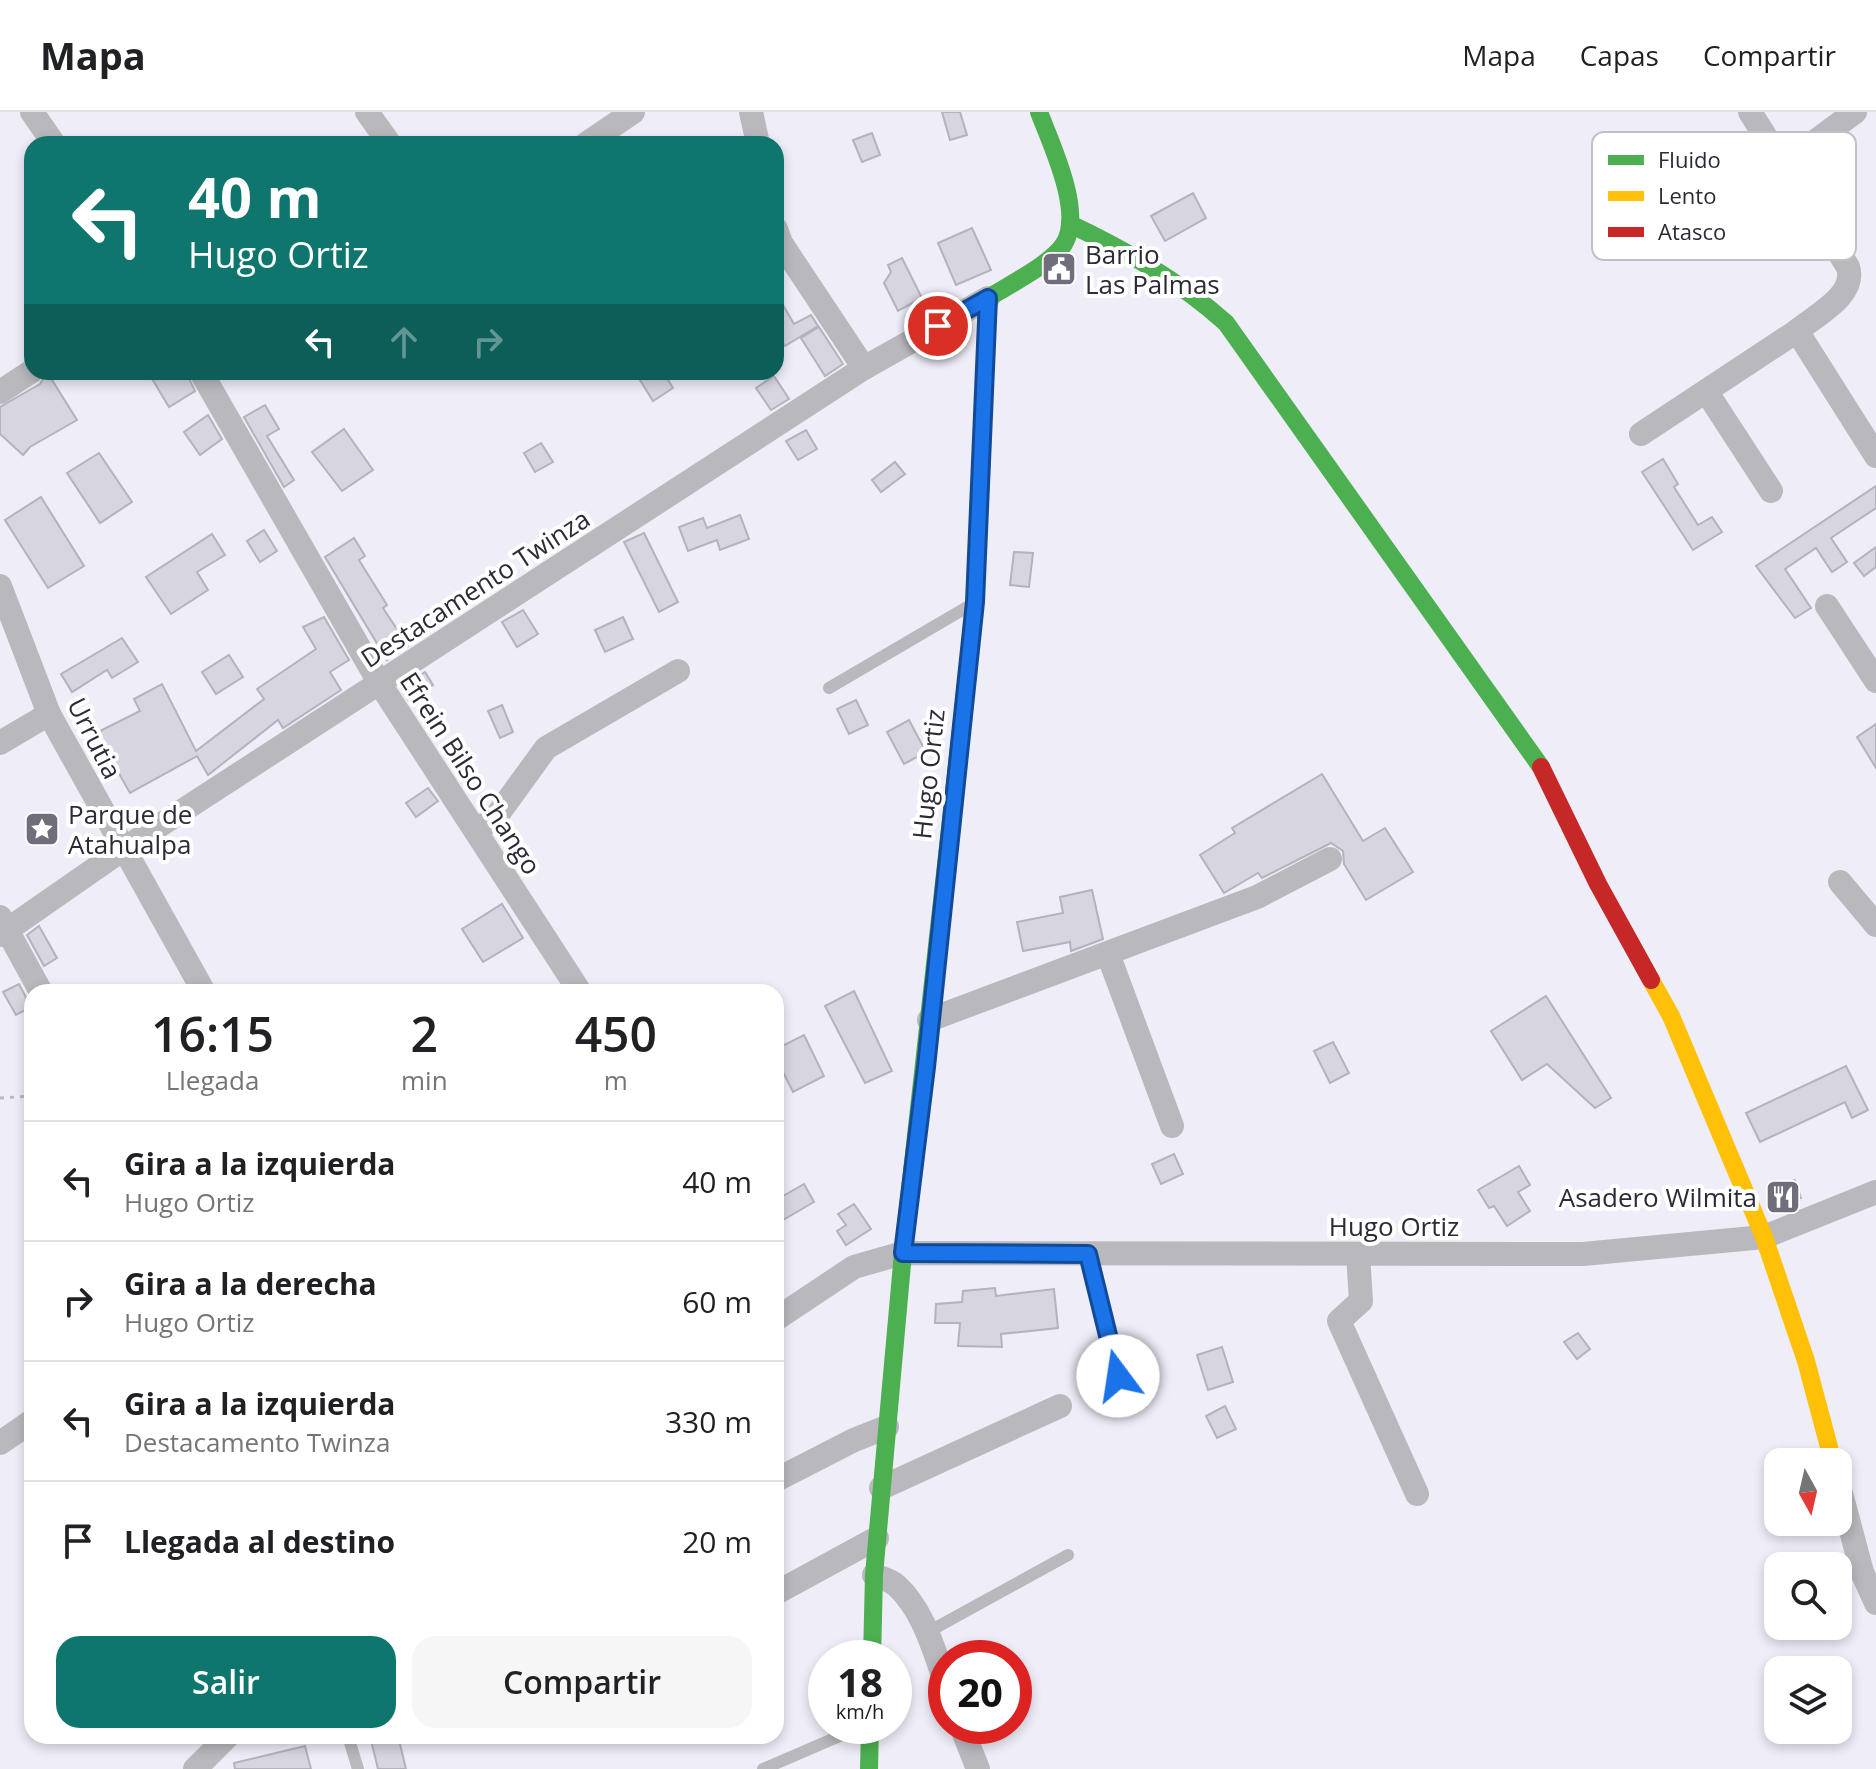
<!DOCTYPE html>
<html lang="es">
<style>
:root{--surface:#fff;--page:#f6f6f6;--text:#202124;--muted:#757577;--line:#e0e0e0;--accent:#0f766e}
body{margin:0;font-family:"Open Sans",sans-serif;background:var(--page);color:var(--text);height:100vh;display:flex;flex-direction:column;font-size:30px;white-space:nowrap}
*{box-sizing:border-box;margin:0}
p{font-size:26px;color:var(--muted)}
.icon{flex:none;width:44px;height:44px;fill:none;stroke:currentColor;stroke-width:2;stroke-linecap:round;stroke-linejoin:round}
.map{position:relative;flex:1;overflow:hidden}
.sheet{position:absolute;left:24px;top:872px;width:760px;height:760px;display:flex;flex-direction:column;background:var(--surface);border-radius:24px;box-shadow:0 4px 12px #0003}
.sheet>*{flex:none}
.guide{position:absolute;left:24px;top:24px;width:760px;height:244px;border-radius:24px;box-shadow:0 4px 12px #0003;background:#0f766e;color:#fff;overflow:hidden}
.needle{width:52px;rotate:172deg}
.fabs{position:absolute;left:1764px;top:1336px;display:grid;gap:16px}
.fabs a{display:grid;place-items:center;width:88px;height:88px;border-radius:16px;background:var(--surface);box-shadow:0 4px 12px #0003;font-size:40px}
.speed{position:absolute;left:808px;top:1528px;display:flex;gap:16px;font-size:40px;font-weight:700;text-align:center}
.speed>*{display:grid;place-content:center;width:104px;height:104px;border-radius:50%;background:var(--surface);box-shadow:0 4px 12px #0003;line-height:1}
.speed small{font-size:20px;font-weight:400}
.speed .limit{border:12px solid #d22;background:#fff;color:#111}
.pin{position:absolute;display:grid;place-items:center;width:68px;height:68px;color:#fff;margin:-34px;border:4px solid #fff;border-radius:50%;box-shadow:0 2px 8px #0007}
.me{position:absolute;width:88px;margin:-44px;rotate:346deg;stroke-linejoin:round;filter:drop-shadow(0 0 6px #0008)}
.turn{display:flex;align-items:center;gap:28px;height:168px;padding:0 32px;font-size:36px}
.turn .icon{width:104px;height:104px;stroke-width:2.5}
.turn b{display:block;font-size:56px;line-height:68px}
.lanes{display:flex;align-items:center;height:76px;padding:0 32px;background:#0003;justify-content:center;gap:40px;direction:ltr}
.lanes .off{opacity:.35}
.eta{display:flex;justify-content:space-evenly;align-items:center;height:136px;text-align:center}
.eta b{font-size:48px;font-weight:600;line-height:56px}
.action{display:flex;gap:16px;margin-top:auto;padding:16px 32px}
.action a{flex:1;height:92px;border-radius:24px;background:var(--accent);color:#fff;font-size:32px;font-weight:600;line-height:92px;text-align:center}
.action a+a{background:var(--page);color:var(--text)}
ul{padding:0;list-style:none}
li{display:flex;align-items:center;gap:24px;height:120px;padding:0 32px;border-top:2px solid var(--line)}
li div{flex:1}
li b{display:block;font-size:30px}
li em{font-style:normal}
header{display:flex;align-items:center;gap:48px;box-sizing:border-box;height:112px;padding:0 40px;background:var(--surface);border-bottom:2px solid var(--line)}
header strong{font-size:38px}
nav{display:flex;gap:44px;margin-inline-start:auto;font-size:28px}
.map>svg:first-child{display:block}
</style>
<header>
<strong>Mapa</strong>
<nav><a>Mapa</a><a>Capas</a><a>Compartir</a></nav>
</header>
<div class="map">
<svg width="1876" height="1657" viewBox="0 0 1876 1657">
<rect width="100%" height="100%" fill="#eeedf8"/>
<!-- building -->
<g fill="#d6d5e0" stroke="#b4b2bd" stroke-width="2">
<polygon points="942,0 960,0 967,23 950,28"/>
<polygon points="872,21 880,43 862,50 853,28"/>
<polygon points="1193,81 1206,106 1165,129 1151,104"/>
<polygon points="972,116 991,158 956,173 938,131"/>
<polygon points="902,146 922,186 898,199 884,171 891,160 888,153"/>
<polygon points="776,181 794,212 811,203 818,214 785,234 776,220"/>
<polygon points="819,215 843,252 825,264 801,226"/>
<polygon points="47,260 77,308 30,335 23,343 0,322 0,295 40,272"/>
<polygon points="148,260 186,260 195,279 169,295"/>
<polygon points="635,260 663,260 673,276 653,289"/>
<polygon points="774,264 789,287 771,298 756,276"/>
<polygon points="265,293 279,317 267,324 294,368 284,375 244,305"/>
<polygon points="208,303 222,327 200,343 184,320"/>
<polygon points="344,317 373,358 342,379 312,340"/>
<polygon points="806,318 817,337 798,348 786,329"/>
<polygon points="541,331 553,350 535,360 524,341"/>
<polygon points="99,341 132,390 100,411 67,361"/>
<polygon points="1663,347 1678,372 1674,375 1698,413 1712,405 1722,420 1693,438 1642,360"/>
<polygon points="895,350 905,362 881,380 872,368"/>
<polygon points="1876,374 1876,396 1831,426 1847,450 1832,460 1816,436 1785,457 1811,496 1795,506 1756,454"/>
<polygon points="41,385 84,454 48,476 5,408"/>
<polygon points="740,403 749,427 720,438 717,428 688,439 679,415 703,406 707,416"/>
<polygon points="264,418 277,439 260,450 247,429"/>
<polygon points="644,421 678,490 659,500 624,430"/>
<polygon points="212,422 225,443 197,460 208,478 171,502 146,465"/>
<polygon points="354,426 365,444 359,448 387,493 383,496 408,534 387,548 325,445"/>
<polygon points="1876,435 1876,455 1864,464 1854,451"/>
<polygon points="1014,440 1033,441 1029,475 1010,473"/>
<polygon points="523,498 538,522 517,535 502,510"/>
<polygon points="324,505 349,548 330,560 341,578 283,616 278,608 208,663 197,644 130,681 96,621 140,599 134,587 162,572 196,639 264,587 257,577 316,537 303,515"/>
<polygon points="623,505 633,527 605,540 595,518"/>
<polygon points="122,526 138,550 112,566 107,558 72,580 61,562"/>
<polygon points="229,543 243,565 216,582 202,560"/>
<polygon points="425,560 433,573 409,589 400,575"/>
<polygon points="856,588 868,613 849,622 837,597"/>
<polygon points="502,593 513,620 500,626 488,599"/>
<polygon points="909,608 926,640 904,652 887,620"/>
<polygon points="1876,612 1876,656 1857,625"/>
<polygon points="1322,662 1363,729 1385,716 1413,760 1366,788 1344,752 1343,739 1331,731 1262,766 1258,761 1224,781 1200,743 1235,721 1232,716"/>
<polygon points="428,676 438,689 416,705 406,691"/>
<polygon points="1092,778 1103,827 1071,839 1070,830 1023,839 1017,810 1063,801 1060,785"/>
<polygon points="502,792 523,826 483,850 462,817"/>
<polygon points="39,814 57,846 44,854 27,823"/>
<polygon points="19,872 31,895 16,903 3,880"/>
<polygon points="854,879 892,959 865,971 825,894"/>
<polygon points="1546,884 1611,986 1595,996 1547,952 1522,968 1491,919"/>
<polygon points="804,923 824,964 793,980 781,956 776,959 776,937"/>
<polygon points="1333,930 1349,961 1330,971 1314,939"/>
<polygon points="1846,954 1868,998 1852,1006 1845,990 1760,1030 1746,1001"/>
<polygon points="1174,1042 1183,1062 1161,1072 1152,1052"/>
<polygon points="1519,1054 1530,1073 1518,1080 1530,1099 1507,1114 1494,1094 1489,1096 1478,1078"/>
<polygon points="1795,1068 1801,1086 1779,1094 1773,1076"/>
<polygon points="804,1072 814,1090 776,1112 776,1088"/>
<polygon points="854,1092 871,1117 846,1133 837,1119 846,1113 838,1102"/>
<polygon points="995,1176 996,1184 1054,1177 1058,1216 1001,1222 1002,1235 958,1234 960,1211 935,1211 936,1192 962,1190 963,1179"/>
<polygon points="1578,1221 1590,1237 1577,1247 1564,1230"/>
<polygon points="1222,1235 1233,1270 1208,1278 1197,1243"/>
<polygon points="1225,1294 1236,1317 1217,1326 1206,1304"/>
<polygon points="370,1624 398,1624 406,1657 378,1657"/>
<polygon points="305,1634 311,1657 235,1657 234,1651"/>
</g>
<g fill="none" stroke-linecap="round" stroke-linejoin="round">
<!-- path -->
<polyline stroke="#b8b7bd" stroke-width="3" stroke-dasharray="4 6" stroke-linecap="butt" points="0,986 32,984"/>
<!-- lane -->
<g stroke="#b8b8bd" stroke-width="12">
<polyline points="829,576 969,494"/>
<polyline points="1088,1142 1125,1295"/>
<polyline points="928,1520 1068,1443"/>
<polyline points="348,1624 358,1657"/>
<polyline points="763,1657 863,1614"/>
</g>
<!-- street -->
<g stroke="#b8b8bd" stroke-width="24">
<polyline points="32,0 54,32"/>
<polyline points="367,0 389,31"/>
<polyline points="751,0 758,32"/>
<path d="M1750 0 1848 155C1857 183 1816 203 1797 219L1876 344"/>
<polyline points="586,32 633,0"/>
<polyline points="1783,53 1855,0"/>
<polyline points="776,117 781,131 864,256"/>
<polyline points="201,260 380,572 580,880"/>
<polyline points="1706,279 1771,379"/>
<polyline points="0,280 32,259"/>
<polyline points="1641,322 1797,219"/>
<polyline points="0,474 49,602 204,880"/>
<polyline points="1827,494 1876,569"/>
<polyline points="0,631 49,602"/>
<polyline points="476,720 498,702 546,636 678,559"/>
<polyline points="1840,770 1876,813"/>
<polyline points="0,805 41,880"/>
<polyline points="0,823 122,738 864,256 988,186"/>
<polyline points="1108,842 1172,1014"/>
<polyline points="929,908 1257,785 1330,747"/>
<polyline points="1358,1142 1361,1189 1339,1209 1417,1382"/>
<polyline points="776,1207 854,1155 903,1141 1583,1142 1764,1125 1876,1080"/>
<polyline points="0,1331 32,1309"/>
<polyline points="776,1368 854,1328 887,1315"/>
<polyline points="1838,1370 1862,1460 1876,1491"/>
<polyline points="881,1376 1060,1294"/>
<path d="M874 1463C882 1466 891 1468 897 1474 924 1499 934 1539 946 1572"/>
<polyline points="776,1481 877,1426"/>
<polyline points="961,1614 978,1657"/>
<polyline points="195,1657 228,1624"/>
</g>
<!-- fast -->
<g stroke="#4caf50" stroke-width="18">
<path d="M1070 112C1127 139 1179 169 1226 211L1541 655"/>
<path d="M985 265 988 186C1009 173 1051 152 1064 132 1084 100 1051 32 1039 0"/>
<polyline points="872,1546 874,1463 903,1141 967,563"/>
<polyline points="869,1657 870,1614"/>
</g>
<!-- slow -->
<polyline stroke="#ffc107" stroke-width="18" points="1651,868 1671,904 1764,1125 1806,1249 1833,1350"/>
<!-- jam -->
<g stroke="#c62828" stroke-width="18">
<polyline points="967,563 975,490 985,265"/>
<polyline points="1541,655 1598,772 1651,868"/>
</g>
</g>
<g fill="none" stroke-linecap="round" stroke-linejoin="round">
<!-- route casing -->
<g stroke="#114b97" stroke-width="20">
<polyline id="route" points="938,214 988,186 975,490 926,955 903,1141 1088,1142 1118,1264"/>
</g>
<!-- route -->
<use href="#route" stroke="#1a73e8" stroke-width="14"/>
</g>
<!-- icons -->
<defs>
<g id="civic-square" transform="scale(1.8)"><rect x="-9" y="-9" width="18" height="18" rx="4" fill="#706e7a" stroke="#fff"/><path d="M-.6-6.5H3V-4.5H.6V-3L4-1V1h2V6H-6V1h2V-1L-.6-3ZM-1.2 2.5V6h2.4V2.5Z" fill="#fff"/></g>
<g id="sight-square" transform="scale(1.8)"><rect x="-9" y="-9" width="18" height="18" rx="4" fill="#706e7a" stroke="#fff"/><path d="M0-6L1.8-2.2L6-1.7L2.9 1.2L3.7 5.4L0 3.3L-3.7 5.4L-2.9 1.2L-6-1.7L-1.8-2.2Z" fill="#fff"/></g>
<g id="restaurant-square" transform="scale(1.8)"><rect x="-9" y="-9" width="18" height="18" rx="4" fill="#706e7a" stroke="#fff"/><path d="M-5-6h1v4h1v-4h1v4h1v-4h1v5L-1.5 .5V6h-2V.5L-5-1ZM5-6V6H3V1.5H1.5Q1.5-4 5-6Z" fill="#fff"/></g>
</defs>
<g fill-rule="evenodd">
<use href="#civic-square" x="1059" y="157"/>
<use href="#sight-square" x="42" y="717"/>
<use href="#restaurant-square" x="1783" y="1085"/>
</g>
<g text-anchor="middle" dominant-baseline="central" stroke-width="8" stroke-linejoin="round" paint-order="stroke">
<!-- poi labels -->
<g font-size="26" fill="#2c2a36" stroke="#fff" text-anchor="start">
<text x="1085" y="142">Barrio<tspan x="1085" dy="30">Las Palmas</tspan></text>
<text x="68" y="702">Parque de<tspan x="68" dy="30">Atahualpa</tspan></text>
<text x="1757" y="1085" text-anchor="end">Asadero Wilmita</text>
</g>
<!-- street labels -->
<g font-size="26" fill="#2c2a36" stroke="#fff">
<text transform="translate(475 476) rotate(-33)">Destacamento Twinza</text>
<text transform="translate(95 626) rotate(63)">Urrutia</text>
<text transform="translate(471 661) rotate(57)">Efrein Bilso Chango</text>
<text transform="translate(928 662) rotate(-84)">Hugo Ortiz</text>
<text x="1394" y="1114">Hugo Ortiz</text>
</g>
</g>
<!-- legend -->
<rect x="1592" y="20" width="264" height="128" rx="12" fill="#fff" stroke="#c0bfc3" stroke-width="2"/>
<rect x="1608" y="43" width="36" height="10" fill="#4caf50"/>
<rect x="1608" y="79" width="36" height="10" fill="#ffc107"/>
<rect x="1608" y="115" width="36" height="10" fill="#c62828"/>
<g font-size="22" fill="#2c2a36">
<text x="1658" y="56">Fluido</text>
<text x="1658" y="92">Lento</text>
<text x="1658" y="128">Atasco</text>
</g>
</svg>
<div class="fabs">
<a><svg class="needle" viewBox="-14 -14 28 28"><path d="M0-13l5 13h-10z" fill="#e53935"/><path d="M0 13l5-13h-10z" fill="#757577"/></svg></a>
<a><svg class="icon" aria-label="search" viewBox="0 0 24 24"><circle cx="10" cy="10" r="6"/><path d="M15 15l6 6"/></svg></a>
<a><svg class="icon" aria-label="layers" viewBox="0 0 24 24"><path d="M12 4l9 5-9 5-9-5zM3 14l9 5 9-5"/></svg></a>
</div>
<div class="speed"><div>18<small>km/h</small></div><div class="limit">20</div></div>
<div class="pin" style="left:938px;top:214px;background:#d93025"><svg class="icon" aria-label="arrive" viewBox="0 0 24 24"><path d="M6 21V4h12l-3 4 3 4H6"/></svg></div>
<svg class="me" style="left:1118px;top:1264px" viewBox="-20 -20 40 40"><circle r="19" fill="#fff"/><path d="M0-13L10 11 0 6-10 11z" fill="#1a73e8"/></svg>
<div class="guide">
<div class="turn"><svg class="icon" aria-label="left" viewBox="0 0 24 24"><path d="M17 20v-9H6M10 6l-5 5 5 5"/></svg><div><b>40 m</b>Hugo Ortiz</div></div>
<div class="lanes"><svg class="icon" aria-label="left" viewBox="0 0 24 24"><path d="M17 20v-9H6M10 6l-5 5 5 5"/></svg><svg class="icon off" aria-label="ahead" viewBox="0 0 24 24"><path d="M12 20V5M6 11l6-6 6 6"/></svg><svg class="icon off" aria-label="right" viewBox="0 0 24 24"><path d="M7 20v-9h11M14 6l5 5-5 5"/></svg></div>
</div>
<section class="sheet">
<div class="eta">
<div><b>16:15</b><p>Llegada</p></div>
<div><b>2</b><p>min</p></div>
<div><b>450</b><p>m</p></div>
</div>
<ul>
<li><svg class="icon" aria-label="left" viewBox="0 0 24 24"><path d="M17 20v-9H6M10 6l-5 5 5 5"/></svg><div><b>Gira a la izquierda</b><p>Hugo Ortiz</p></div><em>40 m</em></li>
<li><svg class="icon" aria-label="right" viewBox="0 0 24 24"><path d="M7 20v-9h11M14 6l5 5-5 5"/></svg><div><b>Gira a la derecha</b><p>Hugo Ortiz</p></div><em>60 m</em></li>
<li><svg class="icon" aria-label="left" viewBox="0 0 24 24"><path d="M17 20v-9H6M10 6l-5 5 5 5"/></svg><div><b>Gira a la izquierda</b><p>Destacamento Twinza</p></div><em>330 m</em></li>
<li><svg class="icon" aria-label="arrive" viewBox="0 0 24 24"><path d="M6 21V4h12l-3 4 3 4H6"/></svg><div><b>Llegada al destino</b></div><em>20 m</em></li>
</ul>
<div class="action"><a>Salir</a><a>Compartir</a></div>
</section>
</div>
